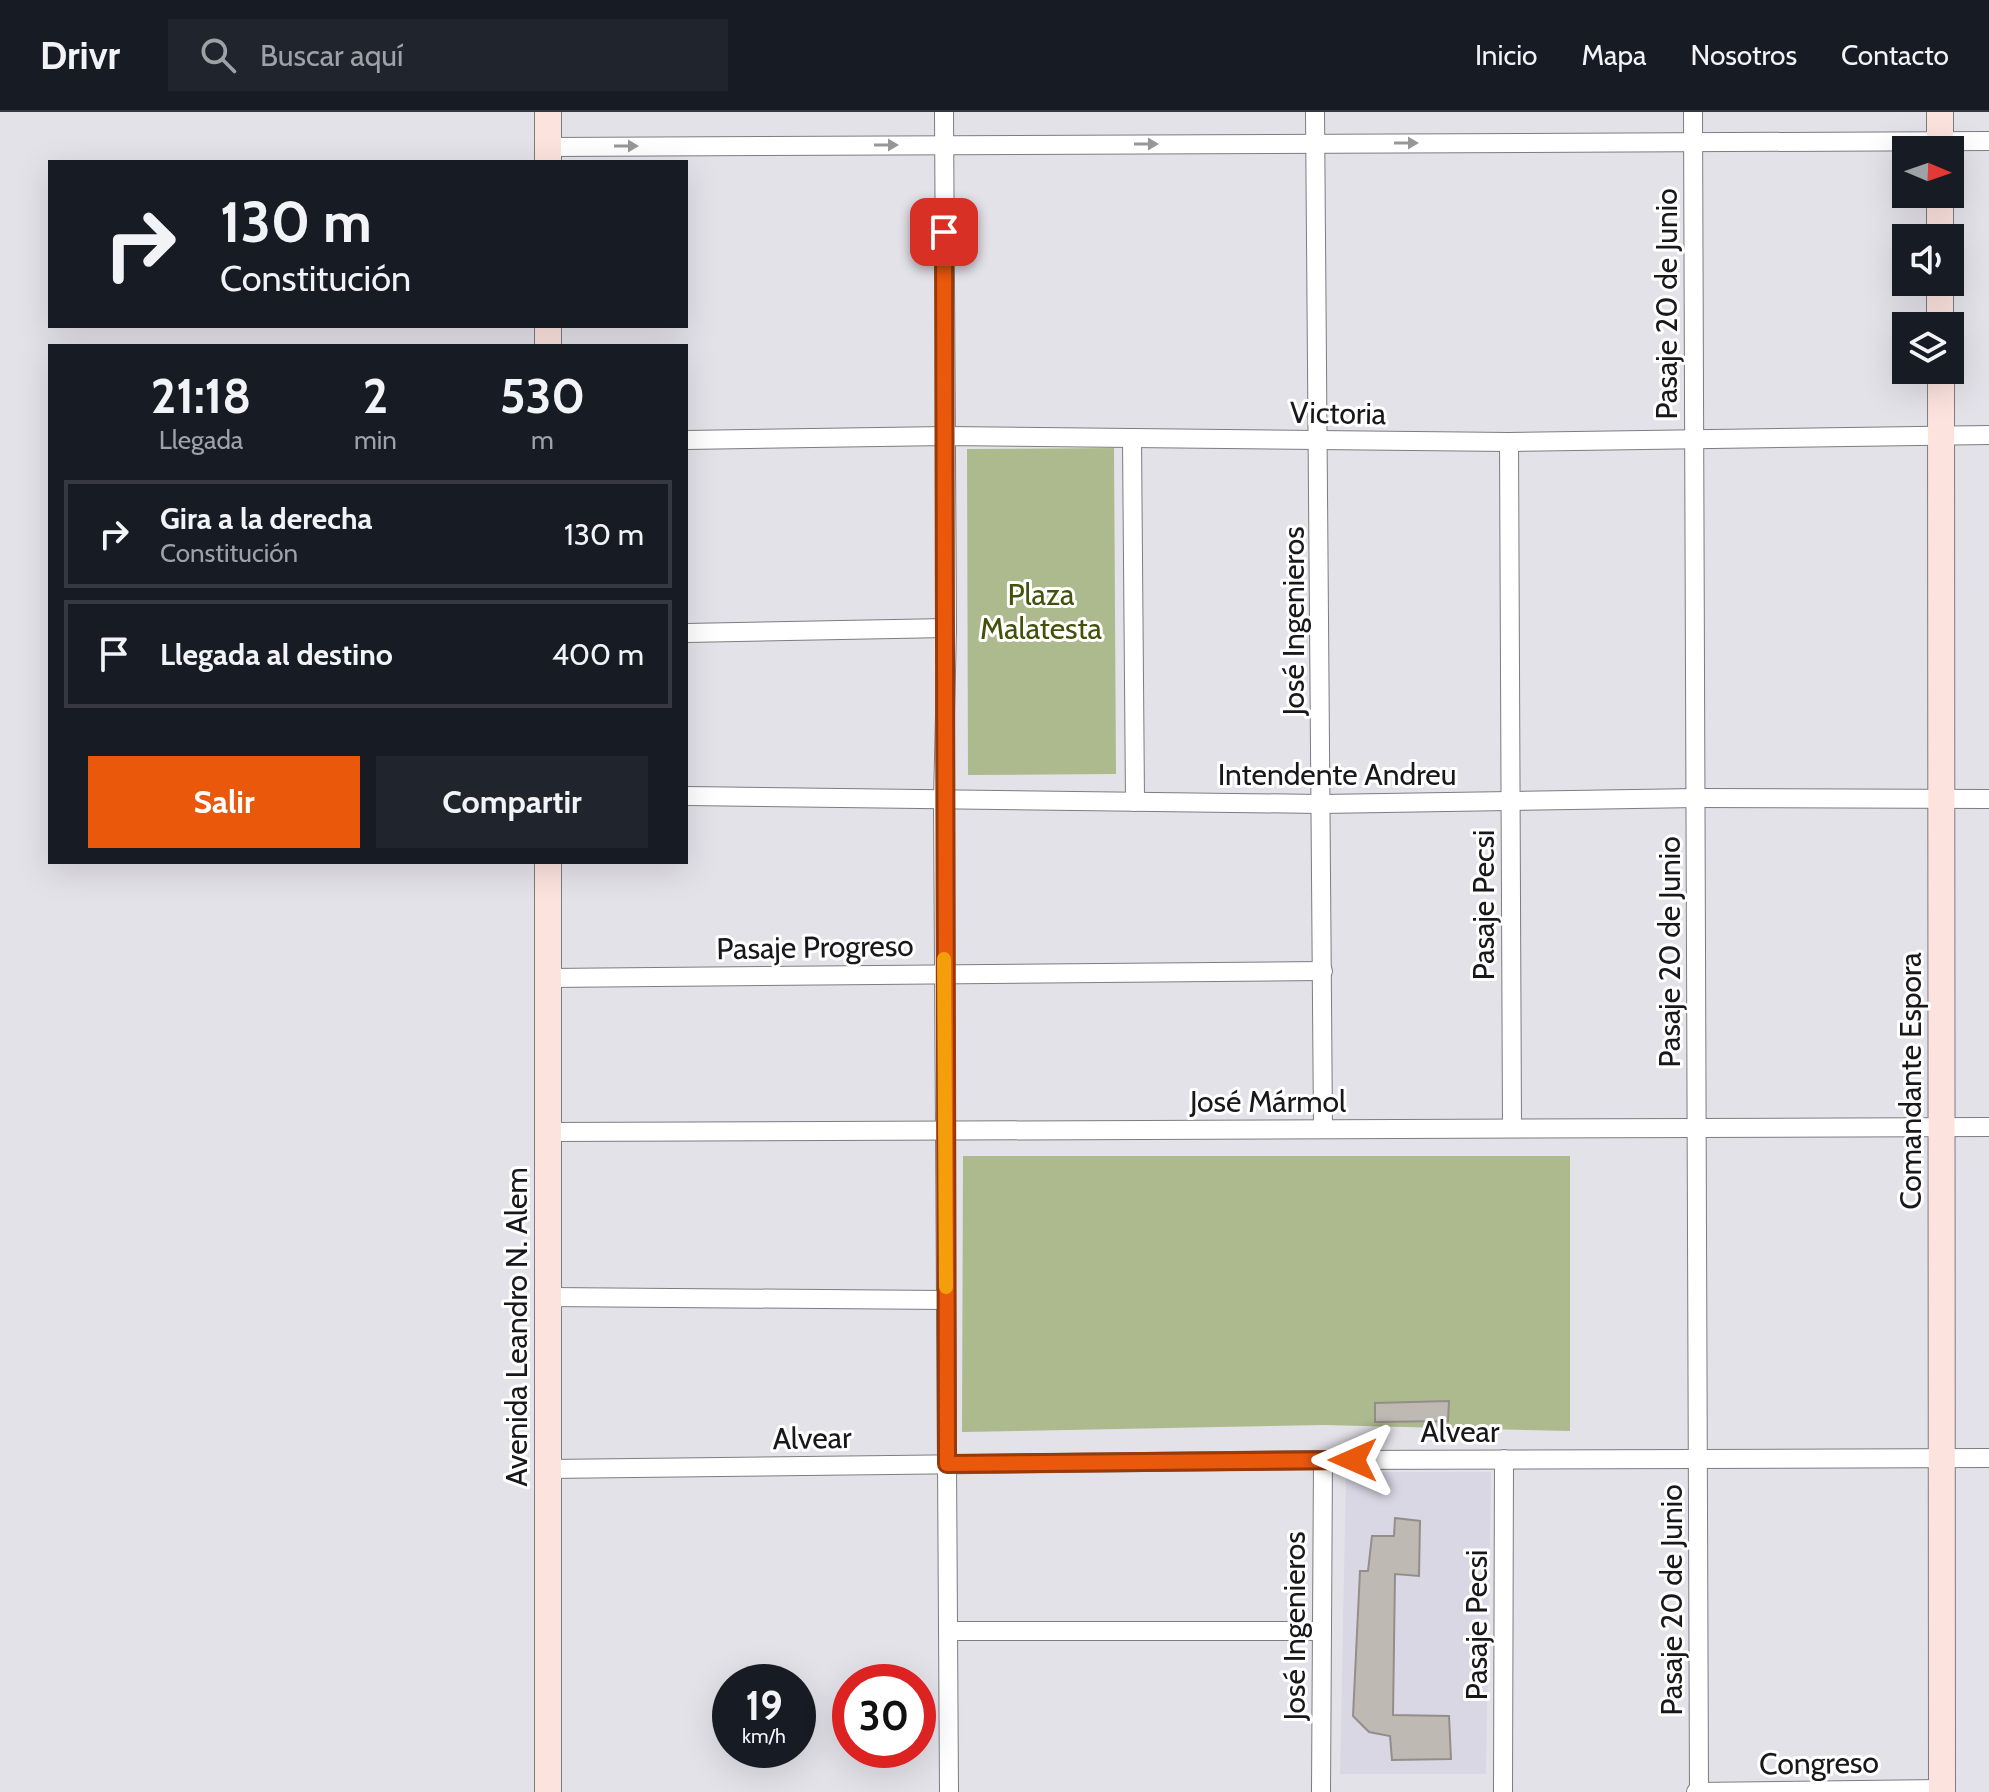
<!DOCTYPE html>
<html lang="es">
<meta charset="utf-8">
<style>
:root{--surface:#171b24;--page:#20242c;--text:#f1f3f6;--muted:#9ea1a6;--line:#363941;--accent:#ea580c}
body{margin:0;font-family:Cabin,sans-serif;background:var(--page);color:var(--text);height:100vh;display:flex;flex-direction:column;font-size:30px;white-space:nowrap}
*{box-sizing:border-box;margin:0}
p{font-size:26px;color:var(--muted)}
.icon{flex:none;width:44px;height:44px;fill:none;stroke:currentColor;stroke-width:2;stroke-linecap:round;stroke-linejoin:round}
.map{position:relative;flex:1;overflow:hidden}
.panel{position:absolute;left:48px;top:232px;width:640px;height:520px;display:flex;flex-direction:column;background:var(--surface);border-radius:0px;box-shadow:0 8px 32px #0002}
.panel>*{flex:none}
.banner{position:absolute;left:48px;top:48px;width:640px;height:168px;border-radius:0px;box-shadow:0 8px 32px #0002;background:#171b24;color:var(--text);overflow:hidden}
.needle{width:52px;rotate:92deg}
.controls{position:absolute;left:1892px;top:24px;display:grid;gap:16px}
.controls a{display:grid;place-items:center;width:72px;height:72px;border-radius:0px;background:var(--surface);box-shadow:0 8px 32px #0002;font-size:40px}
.speed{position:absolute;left:712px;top:1552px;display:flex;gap:16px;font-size:40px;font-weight:700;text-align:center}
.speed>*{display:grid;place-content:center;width:104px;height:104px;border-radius:50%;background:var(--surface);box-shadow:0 8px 32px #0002;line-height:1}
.speed small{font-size:20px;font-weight:400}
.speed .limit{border:12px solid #d22;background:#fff;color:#111}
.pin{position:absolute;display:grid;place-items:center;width:68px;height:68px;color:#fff;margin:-34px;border-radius:16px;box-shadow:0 4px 12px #0006}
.me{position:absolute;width:88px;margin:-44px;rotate:270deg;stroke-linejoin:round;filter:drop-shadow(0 0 6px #0008)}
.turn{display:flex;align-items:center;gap:28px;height:168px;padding:0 40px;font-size:36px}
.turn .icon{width:104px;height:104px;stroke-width:2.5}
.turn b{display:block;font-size:56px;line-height:68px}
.eta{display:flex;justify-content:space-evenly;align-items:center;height:136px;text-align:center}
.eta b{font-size:48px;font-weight:700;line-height:56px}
.button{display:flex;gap:16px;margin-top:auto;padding:16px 40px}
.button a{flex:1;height:92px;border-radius:0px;background:var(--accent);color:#fff;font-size:32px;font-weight:700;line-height:92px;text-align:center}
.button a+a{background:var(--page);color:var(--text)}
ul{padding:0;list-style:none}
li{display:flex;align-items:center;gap:24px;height:108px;margin:0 16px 12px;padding:0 24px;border:4px solid var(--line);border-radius:0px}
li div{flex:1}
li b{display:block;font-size:30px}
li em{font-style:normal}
header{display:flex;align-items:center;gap:48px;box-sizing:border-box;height:112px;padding:0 40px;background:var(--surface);border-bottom:2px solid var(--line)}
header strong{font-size:38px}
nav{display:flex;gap:44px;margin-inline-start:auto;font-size:28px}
.search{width:560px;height:72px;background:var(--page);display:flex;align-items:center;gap:20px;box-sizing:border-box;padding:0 28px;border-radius:0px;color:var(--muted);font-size:30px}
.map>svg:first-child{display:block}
</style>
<header>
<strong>Drivr</strong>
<div class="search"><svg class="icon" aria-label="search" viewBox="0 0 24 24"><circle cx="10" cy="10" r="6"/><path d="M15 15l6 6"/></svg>Buscar aquí</div>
<nav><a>Inicio</a><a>Mapa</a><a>Nosotros</a><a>Contacto</a></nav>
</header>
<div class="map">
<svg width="1989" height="1680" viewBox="0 0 1989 1680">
<rect width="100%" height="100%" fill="#e4e2e9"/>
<!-- built -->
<polygon fill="#dad7e5" points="1346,1360 1491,1360 1486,1662 1340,1662"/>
<!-- green -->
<g fill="#adba8d">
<polygon points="1114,336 1116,662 968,663 967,337"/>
<polygon points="963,1044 1570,1044 1570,1319 1323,1313 962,1320"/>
</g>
<!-- building -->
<g fill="#bfb9b4" stroke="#938e89" stroke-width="2">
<polygon points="1449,1289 1448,1309 1375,1310 1375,1291"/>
<polygon points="1395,1406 1420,1409 1419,1464 1395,1462 1393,1603 1449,1604 1451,1647 1392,1648 1390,1624 1369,1620 1353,1604 1360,1459 1368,1459 1372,1424 1394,1424"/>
</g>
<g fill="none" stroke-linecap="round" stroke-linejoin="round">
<!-- street casing -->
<g stroke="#7e7c82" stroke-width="20">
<g id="street">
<polyline points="944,0 947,516 943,689 949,1680"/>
<polyline points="1315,0 1323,1017"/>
<polyline points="1693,0 1699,1680"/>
<polyline points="548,35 1989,29"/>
<polyline points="1132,326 1135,690"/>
<polyline points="686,328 946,324 1509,330 1989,323"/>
<polyline points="1509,330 1512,1015"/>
<polyline points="686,521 947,516"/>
<polyline points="686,684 1321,692 1697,686 1989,687"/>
<polyline points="548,866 1323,859"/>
<polyline points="548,1020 1989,1015"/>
<polyline points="548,1185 946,1188"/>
<polyline points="548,1357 1323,1348 1989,1346"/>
<polyline points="948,1519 1322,1519"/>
<polyline points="1321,1680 1323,1348"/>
<polyline points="1503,1680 1504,1347"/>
<polyline points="1696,1680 1942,1677"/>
</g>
</g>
<!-- secondary casing -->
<g stroke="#7e7c82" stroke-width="28">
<g id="secondary">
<polyline points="548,0 548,50"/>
<polyline points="1940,0 1940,38"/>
<polyline points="1940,82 1940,126"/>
<polyline points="1940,170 1940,214"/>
<polyline points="548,234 548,214"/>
<polyline points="1941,258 1942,1680"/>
<polyline points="548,750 548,1680"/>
</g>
</g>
<!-- street -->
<use href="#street" stroke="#fff" stroke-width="18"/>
<!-- secondary -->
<use href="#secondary" stroke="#fce3de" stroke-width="26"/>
</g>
<!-- one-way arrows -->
<defs><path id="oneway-solid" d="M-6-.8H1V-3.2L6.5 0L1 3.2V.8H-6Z" transform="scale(2)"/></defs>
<g fill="#979798">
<use href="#oneway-solid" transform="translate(1406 31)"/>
<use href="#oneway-solid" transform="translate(1146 32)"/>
<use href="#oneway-solid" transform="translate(886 33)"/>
<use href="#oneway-solid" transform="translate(626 34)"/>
</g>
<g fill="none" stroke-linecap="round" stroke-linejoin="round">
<!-- route casing -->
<g stroke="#983908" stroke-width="20">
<polyline id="route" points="944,120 947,1352 1353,1348"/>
</g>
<!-- route -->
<use href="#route" stroke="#ea580c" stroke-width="14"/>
<!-- slow -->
<polyline stroke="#f59e0b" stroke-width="14" points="944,847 946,1175"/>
</g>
<g text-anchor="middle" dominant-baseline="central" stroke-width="6" stroke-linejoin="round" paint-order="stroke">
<!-- street labels -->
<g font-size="30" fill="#18181a" stroke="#fff">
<text transform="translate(1666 192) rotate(-90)">Pasaje 20 de Junio</text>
<text transform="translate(1338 301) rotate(1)">Victoria</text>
<text transform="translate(1293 509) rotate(-90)">José Ingenieros</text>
<text x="1337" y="662">Intendente Andreu</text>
<text transform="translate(1483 793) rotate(-90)">Pasaje Pecsi</text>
<text transform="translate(815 835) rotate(-1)">Pasaje Progreso</text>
<text transform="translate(1669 840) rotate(-90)">Pasaje 20 de Junio</text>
<text transform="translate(1910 969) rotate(-90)">Comandante Espora</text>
<text x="1268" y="989">José Mármol</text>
<text transform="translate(516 1215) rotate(-90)">Avenida Leandro N. Alem</text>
<text x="1460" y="1319">Alvear</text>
<text transform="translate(812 1326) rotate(-1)">Alvear</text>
<text transform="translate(1671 1488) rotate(-90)">Pasaje 20 de Junio</text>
<text transform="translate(1476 1513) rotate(-90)">Pasaje Pecsi</text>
<text transform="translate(1294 1514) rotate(-90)">José Ingenieros</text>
<text transform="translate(1819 1651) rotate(-1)">Congreso</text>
</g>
<!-- park labels -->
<g font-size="30" fill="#43510a" stroke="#fff">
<text x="1041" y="482">Plaza<tspan x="1041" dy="34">Malatesta</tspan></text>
</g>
</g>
</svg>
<div class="controls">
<a><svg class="needle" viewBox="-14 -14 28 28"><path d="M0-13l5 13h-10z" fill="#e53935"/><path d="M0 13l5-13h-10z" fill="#9ea1a6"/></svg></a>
<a><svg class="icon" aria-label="sound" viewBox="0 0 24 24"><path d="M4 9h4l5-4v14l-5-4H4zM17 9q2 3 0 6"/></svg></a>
<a><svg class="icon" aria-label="layers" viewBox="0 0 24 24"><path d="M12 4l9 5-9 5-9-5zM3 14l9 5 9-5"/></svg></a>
</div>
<div class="speed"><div>19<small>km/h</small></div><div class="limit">30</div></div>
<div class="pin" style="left:944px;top:120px;background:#d93025"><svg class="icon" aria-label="arrive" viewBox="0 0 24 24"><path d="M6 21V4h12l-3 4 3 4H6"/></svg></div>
<svg class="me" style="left:1353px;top:1348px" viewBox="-20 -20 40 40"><path d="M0-17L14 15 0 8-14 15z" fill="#ea580c" stroke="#fff" stroke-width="4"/></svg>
<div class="banner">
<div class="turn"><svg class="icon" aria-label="right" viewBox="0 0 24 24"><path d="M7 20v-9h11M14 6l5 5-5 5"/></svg><div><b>130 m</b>Constitución</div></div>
</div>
<section class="panel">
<div class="eta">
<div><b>21:18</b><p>Llegada</p></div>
<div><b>2</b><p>min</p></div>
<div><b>530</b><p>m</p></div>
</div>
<ul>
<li><svg class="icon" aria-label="right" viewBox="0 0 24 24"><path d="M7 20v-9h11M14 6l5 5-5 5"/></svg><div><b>Gira a la derecha</b><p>Constitución</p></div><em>130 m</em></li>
<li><svg class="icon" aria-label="arrive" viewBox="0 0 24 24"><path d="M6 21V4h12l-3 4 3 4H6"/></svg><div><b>Llegada al destino</b></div><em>400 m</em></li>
</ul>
<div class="button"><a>Salir</a><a>Compartir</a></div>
</section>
</div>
